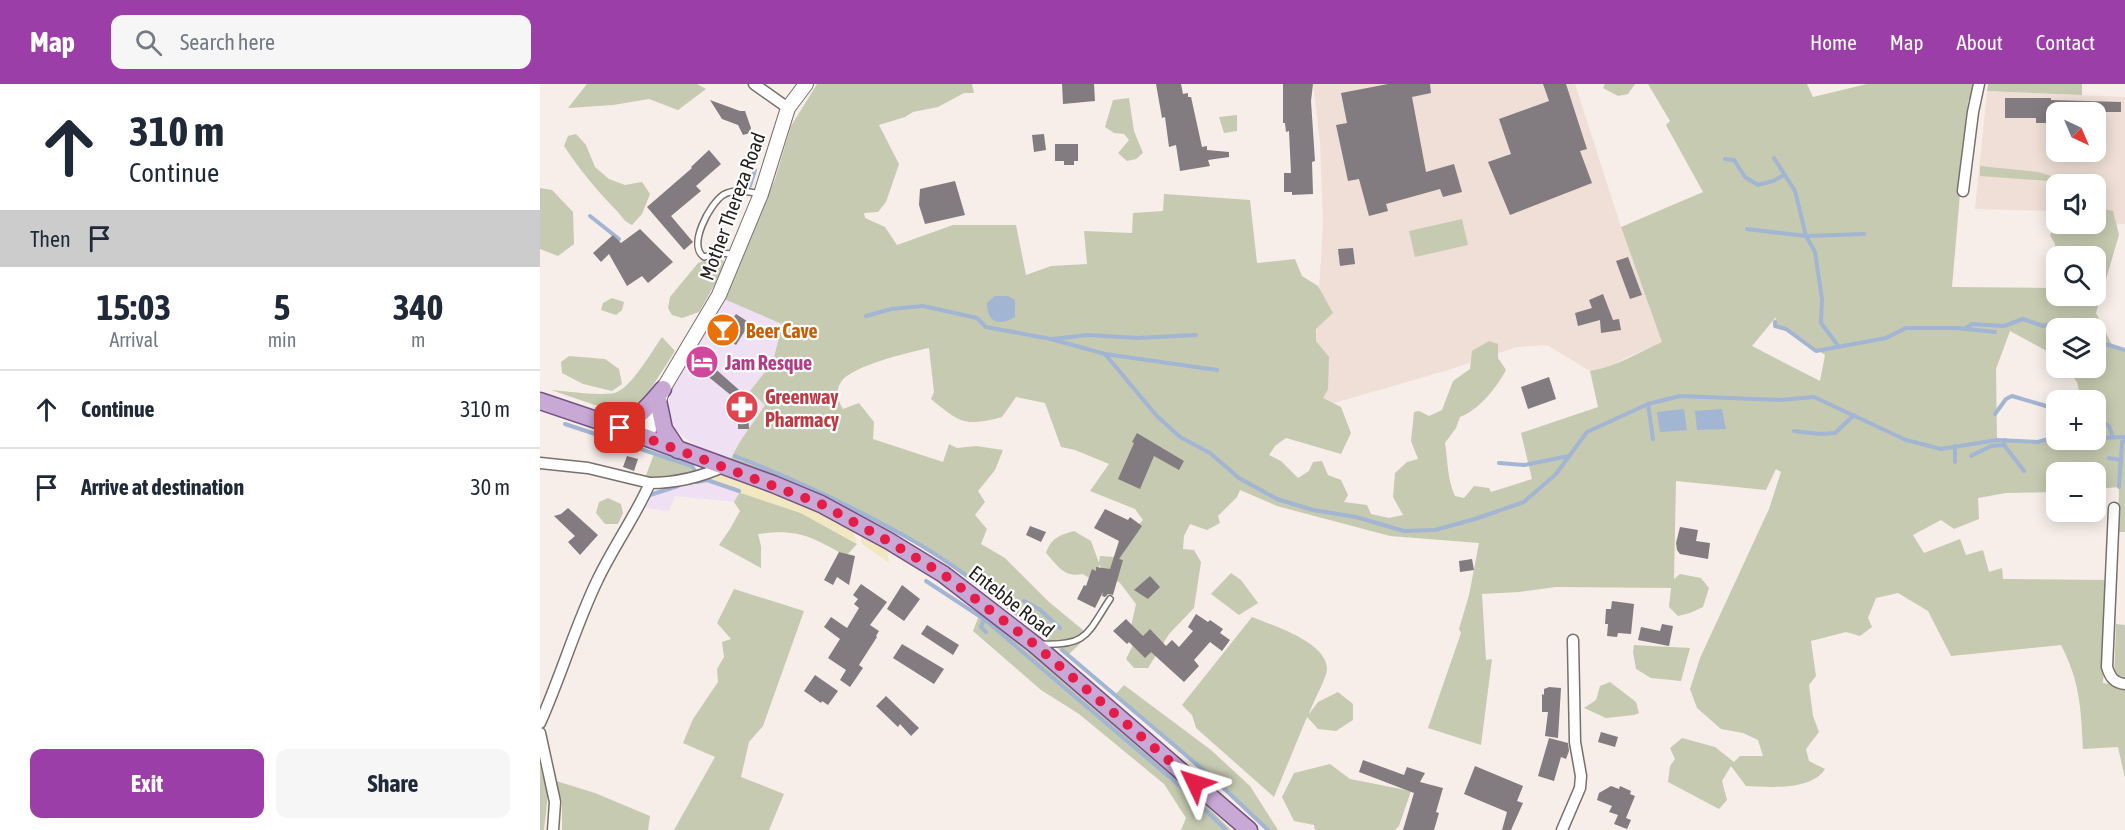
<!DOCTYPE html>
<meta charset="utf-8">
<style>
:root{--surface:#fff;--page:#f6f6f7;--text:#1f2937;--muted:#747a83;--line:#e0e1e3;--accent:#9b3ea8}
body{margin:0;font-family:"Asap Condensed",sans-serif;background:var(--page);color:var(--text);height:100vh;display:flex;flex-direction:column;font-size:22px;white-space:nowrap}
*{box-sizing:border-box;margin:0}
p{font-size:20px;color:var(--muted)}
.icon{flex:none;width:33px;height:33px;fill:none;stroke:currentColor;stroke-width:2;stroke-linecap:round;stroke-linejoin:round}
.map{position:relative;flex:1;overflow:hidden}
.details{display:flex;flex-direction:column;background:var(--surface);width:540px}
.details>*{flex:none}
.guide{background:#fff;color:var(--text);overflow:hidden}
.needle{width:39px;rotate:136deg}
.controls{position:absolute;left:1506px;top:18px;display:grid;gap:12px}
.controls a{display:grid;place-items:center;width:60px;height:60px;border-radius:12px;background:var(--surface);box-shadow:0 3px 15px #0003;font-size:30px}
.pin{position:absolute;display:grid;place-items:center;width:51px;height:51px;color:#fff;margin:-26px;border-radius:12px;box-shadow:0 3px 9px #0006}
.me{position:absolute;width:66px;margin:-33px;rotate:311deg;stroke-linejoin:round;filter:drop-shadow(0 0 4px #0008)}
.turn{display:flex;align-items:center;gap:21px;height:126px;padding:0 30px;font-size:27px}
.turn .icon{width:78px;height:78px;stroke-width:2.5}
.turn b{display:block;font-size:42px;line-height:51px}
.then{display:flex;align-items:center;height:57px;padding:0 30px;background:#0003;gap:12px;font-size:22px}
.eta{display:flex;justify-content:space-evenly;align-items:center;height:102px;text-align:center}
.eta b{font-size:36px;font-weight:700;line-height:42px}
.action{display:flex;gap:12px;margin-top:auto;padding:12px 30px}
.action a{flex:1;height:69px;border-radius:12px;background:var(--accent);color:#fff;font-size:24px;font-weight:700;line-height:69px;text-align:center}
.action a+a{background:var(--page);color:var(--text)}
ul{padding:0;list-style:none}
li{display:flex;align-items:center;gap:18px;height:78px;padding:0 30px;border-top:2px solid var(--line)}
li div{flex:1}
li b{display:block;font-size:22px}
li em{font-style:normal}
header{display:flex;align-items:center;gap:36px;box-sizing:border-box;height:84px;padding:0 30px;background:var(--accent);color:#fff}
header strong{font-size:28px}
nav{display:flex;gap:33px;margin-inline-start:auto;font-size:21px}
.search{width:420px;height:54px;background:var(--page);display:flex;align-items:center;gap:15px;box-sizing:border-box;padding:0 21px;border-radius:12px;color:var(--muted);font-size:22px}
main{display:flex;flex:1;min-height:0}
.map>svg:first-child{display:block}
</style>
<header>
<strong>Map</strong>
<div class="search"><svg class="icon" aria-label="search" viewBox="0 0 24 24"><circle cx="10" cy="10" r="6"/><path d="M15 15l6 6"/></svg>Search here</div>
<nav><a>Home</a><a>Map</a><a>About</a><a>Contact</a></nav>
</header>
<main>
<section class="details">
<div class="guide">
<div class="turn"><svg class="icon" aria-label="ahead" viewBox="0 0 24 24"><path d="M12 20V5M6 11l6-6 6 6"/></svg><div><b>310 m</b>Continue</div></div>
<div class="then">Then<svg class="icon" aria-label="arrive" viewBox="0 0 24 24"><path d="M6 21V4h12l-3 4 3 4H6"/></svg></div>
</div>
<div class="eta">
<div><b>15:03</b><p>Arrival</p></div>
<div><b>5</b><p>min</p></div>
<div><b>340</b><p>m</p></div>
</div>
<ul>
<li><svg class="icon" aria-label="ahead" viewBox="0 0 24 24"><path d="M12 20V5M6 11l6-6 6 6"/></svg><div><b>Continue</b></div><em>310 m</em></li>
<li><svg class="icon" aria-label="arrive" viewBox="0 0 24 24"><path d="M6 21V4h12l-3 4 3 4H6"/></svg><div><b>Arrive at destination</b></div><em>30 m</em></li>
</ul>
<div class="action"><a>Exit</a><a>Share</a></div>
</section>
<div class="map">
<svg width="1585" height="746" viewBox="0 0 1585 746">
<rect width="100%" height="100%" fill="#f7eee9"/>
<!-- commercial -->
<g fill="#f0e0f3">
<polygon points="184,215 242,240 233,278 210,307 225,321 209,348 196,363 190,378 154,361 135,345 130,330 129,313 137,294"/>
<polygon points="167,398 200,408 194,418 135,412 129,427 101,423 107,415 135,403"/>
</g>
<!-- built -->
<g fill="#efdfd6" fill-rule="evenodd">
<polygon points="773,0 1035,0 1081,143 1123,258 1087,273 1068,284 1050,287 1007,261 977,263 908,286 784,322 776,257 783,140 780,58"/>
<path d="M1447 7 1585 13V140L1556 139V100H1516V127L1435 125ZM1516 28H1556V68H1516Z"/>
</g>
<!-- green -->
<g fill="#c6cab0" fill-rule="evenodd">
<polygon points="47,0 157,0 166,5 138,26 109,15 73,21 28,24"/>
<path d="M277 0H432L434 9H424L398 23 373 28 365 33 339 41 359 80 346 118 338 128 324 129 325 134 345 143 357 161 413 141H476L486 191 511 182 547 180 544 147 592 149 593 129 623 127 624 110 710 116 717 179 755 175 762 192 778 202 793 229 776 245V257L789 273 788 305 783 314 801 323 811 349 801 370 746 354 735 362 729 371 741 377 758 394 769 387 773 378 782 377 788 391 801 396 808 411 804 418 827 421 831 430 849 434 863 431 853 413 855 389 867 378 878 375 871 357 874 328 879 327 889 332 902 326 913 297 930 285 932 267 949 257 958 260V274L966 286C957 303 939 326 920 333L916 344 905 359C908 377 907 395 915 412L924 414 934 402 949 404 951 408 992 395 981 349 1058 323 1050 287C1076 283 1099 268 1122 258L1081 143 1163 108 1126 41 1130 37 1108 0H1267L1273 13 1327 0H1435L1433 9 1428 17 1412 203 1512 204 1515 160 1510 151 1517 140H1556V123L1573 127 1579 151 1556 229 1572 261 1585 266V448H1578L1579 403 1556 405V388H1516V408L1466 409 1438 414 1439 435 1414 445 1401 436 1373 451 1384 469 1420 455 1426 471 1443 466 1449 488 1462 484 1463 495 1568 496 1563 599 1585 602V694L1578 663 1543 665C1541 624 1540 598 1521 561L1411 572 1388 527 1358 509 1336 514 1328 534 1332 543 1320 552 1306 548 1271 557 1276 592 1269 601 1273 632 1279 648 1266 665 1269 677 1285 685C1271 707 1229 703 1206 702L1191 682 1182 697 1187 716 1179 725 1128 698 1130 682 1135 675 1130 664 1142 654 1175 663 1194 678 1200 672H1223L1218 656 1203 649 1181 645 1157 624 1150 605 1160 574 1229 425 1241 388 1236 385 1226 406 1136 397 1134 495 1140 490 1161 494 1169 504 1163 523 1150 529 1138 532 1129 523 1131 504 1016 503 979 508 942 510 946 576 952 575 941 661 888 644 921 549 919 545 929 511 939 459 850 452 737 422 700 406 697 413 678 432 680 439 667 446 650 440 644 452 643 465 654 466 661 478 654 524 629 550 608 584H594L586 575 593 561 589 551 596 520 580 499 568 491 559 481 557 492 552 496 543 490C524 494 518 482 506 469 511 454 520 451 534 447L551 457 559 479 560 472 576 473 592 447 603 436 595 425 550 407 569 380 535 366 521 363 505 319 476 313 462 333C425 343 420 339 391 315L394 308 389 264C370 268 311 282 301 298 295 306 298 317 303 325L319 319 334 338 333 355 403 378 409 360 417 364 436 362 463 366 455 386 438 407 445 418 435 431 447 445 441 460 465 474 509 518 549 551 527 572 440 500 403 473 274 410 191 375C199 356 214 339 225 321L210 307 233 278 242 240 184 215 235 95 251 42ZM1516 172H1556V212H1516ZM1236 233 1235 242 1246 245 1285 271 1280 297 1212 262ZM1516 244H1556V284H1527L1537 298 1541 316H1556V356H1457L1456 285 1470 247 1516 272Z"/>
<polygon points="1065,0 1095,0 1088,10 1078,12 1063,4"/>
<polygon points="1448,0 1542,0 1542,11 1447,7"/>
<polygon points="589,14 594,47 603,69 596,75 587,77 578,69 589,56 584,50 574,49 565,43 573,16"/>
<polygon points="697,31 697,47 684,49 679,33"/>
<path d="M36 50 46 61 55 83 69 95 85 101 102 98 110 110 102 130 92 141C85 138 83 134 78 128 58 108 40 86 24 62L28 52Z"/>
<polygon points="1440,82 1498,88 1511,92 1511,95 1509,97 1440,92"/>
<polygon points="0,104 12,106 33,128 34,160 18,172 0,165"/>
<polygon points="922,135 928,161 875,173 869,147"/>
<polygon points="174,173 184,177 183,186 159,228 142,234 132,231 128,224 130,213 158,179"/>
<polygon points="72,214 84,218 82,226 76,231 61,226 63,219"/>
<path d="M122 253 135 267 97 326 87 332 11 306C25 307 66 313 77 308 92 302 112 267 122 253Z"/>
<polygon points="29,272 65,275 79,285 82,300 72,307 43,300 22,289 21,278"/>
<path d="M114 370 153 383 154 387C143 397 119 395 105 394Z"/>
<path d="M200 408 261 429 317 460 306 472C273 453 257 444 218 450L221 462V484L179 461 190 445 200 427 194 418Z"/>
<polygon points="68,414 81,420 83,429 78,440 65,440 56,429 59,418"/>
<polygon points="691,489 701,496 718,519 699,531 671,510"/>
<polygon points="194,505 264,527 223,642 209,658 201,693 244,710 229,746 134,746 175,673 143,659 153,635 178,598 177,585 184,573 182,558 191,555 177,539"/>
<polygon points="440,529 491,570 662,717 691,746 641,746 646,734 624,700 539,630 501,606 433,547"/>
<path d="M712 533C733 542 788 558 787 586 786 595 772 620 769 630L778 618 798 608 813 620V636L796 647 778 645 767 633 734 713 656 644 652 631 642 621Z"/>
<polygon points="1576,540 1585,541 1585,595 1574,593"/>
<polygon points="1094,561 1150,564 1141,597 1111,594 1096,585 1093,568"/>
<polygon points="1070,598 1096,618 1099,629 1094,631 1066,634 1044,624 1056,616 1060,602"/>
<polygon points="584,601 671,666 710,702 738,746 729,746 575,611"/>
<polygon points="790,680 810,695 871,707 859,742 855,746 775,746 774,741 754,737 742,713 754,689"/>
<polygon points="0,681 8,710 4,746 0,746"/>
<polygon points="13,696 55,709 110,732 108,746 22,746 22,717"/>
</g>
<!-- sand -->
<g fill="#f1e7c1">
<polygon points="28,342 154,380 153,383"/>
<polygon points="183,389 255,416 312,445 317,460 261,429 167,398"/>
<polygon points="322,449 347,465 349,479 321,459"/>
</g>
<!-- water -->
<g fill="#a2b5d2">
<path d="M455 212H468L475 216V233C458 243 447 238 447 219Z"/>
<polygon points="1144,325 1147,346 1120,348 1117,328"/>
<polygon points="1182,325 1186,345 1157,346 1155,327"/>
</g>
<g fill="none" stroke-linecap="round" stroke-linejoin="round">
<!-- stream -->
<g stroke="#a2b5d2" stroke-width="4">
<polyline points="1234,74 1255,107 1266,152 1275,168 1282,215 1281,239 1299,263"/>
<polyline points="1185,75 1194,76 1205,93 1218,101 1233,97 1244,91"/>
<polyline points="210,102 215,86"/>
<polyline points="50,132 79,155"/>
<polyline points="1207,145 1266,152 1324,150"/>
<polyline points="326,232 351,225 383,222 437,234 446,243 511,255 565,270 677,286"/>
<polyline points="1235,238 1235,242 1246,245 1276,267 1346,254 1366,244 1417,244 1455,248"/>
<polyline points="1426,244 1432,240 1464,242 1483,235 1503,242 1516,239 1520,244 1531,244"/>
<polyline points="513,255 547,251 597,254 656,251"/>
<polyline points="1556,257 1585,266"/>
<polyline points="565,270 616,331 640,353 670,369 699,394 737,415 773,426 816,433 864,447 895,446 935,435 984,418 1016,390 1047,348 1108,320 1140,312 1240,316 1274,313 1366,356 1401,365 1457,356 1498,358 1508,355 1534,356"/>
<polyline points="1108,320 1113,355"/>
<polyline points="1455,330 1466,315 1472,312 1516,325"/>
<path d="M1556 336C1567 339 1571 341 1572 353"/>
<polyline points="25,340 152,382 155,387 152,390"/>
<polyline points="1254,347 1279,350 1295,349 1314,331"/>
<polyline points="1556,354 1585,353"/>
<polyline points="1515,357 1516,341"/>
<polyline points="1464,361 1484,387"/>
<path d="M195 372C253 395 311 422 365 452 415 480 460 516 504 551"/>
<polyline points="1431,372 1451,362 1464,361 1465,356"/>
<polyline points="1569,374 1581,376"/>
<polyline points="1415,378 1415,362"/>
<polyline points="959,379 984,381 1029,372"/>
<polyline points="157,398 167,396 199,407"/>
<polyline points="1579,403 1582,358 1585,357"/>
<polyline points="110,411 138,402"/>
<polyline points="386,497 444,535 441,543 446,548"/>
<polyline points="484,517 499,525 520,544"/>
<polyline points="444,535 647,708 686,746"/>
<polyline points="522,566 674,695 728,746"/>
</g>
</g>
<!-- building -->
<g fill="#827b80">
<polygon points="522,0 554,0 555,17 523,20"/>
<polygon points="616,0 641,0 643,10 648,9 648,13 651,13 662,63 667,62 667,66 689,68 689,73 668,76 670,82 640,87 636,61 629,63 625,33 622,34"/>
<polygon points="743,0 773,0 771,17 775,77 772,78 773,110 752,111 752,108 744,108 744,89 751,89 749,47 746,48 745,39 743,39"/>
<polygon points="848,0 890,0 891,9 872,13 886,88 914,80 922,108 903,113 900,105 846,120 848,127 829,132 819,95 808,97 796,41 807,39 801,9"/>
<polygon points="1003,0 1026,0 1047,65 1040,67 1052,99 970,131 948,78 971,70 959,35 1009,17"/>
<polygon points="1465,14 1511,14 1511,16 1581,18 1581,28 1511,28 1511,39 1496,39 1496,34 1465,34"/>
<polygon points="170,16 200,27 205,27 211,44 210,49 203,51 198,41 182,35"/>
<polygon points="504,50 506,66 494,68 492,51"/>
<polygon points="515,60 538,60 538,77 534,77 534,81 524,81 524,77 515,77"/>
<polygon points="169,66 181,80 156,102 161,107 131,132 153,158 144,166 107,123 152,84 151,83"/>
<polygon points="415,97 425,131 385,140 379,121 380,105"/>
<polygon points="100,145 133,178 108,199 102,192 87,202 69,170 61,178 53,169 73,151 81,159"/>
<polygon points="813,164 815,180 800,182 798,165"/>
<polygon points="1088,173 1102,211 1090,215 1076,177"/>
<polygon points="1063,210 1073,236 1079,235 1081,246 1061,249 1060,236 1038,242 1035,229 1052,224 1049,216"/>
<polygon points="196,230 210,239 196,261 176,248 184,234 192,236"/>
<polygon points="161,271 173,279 171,281 207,313 209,345 198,345 198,317 165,290 161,295 152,289 157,282 154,280"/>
<polygon points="1009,293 1016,315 988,325 981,303"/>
<polygon points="597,349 644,377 639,386 614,372 600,405 578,395 594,359 592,358"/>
<polygon points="87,372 98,375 94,387 83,383"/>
<polygon points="28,424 58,451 40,471 28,458 35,452 14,432 21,430"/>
<polygon points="565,425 588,436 590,433 602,442 579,475 583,476 573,511 568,510 565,513 562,512 563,508 555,524 537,515 544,501 546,502 552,485 556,487 556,483 570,485 579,457 554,444"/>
<polygon points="490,442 506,448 501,458 486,451"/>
<polygon points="1140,443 1158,446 1156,457 1170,459 1168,475 1140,470 1137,466 1136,459"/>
<polygon points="299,468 315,472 309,501 297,493 293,501 284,496"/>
<polygon points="932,475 934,486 920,488 919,477"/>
<polygon points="610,492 620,503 608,515 594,506"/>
<polygon points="321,500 347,518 330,541 339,547 336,552 337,553 319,581 323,584 310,603 300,596 306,586 288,574 300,555 284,543 291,533 307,544 319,524 314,520 318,515 313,511"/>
<polygon points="362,501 380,515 364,537 347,525"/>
<polygon points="1072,517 1094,520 1091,550 1078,549 1077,553 1067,552 1068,540 1065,540 1066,525 1071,525"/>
<polygon points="656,530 668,538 670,536 683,545 680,549 690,556 682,567 670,558 654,576 659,582 644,598 611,568 605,574 589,558 587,560 573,547 586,535 603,552 610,545 626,562 632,556 639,563 653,547 648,543"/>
<polygon points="1122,540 1133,542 1129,562 1098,556 1101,543 1120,547"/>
<polygon points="387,541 419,561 413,571 381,550"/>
<polygon points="362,560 404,585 394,600 353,574"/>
<polygon points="275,591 298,607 288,621 282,617 281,619 264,607"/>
<polygon points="1009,603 1021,604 1018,654 1005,652 1008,628 1002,628 1002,610 1004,611 1004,605"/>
<polygon points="346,612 379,644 371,652 360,640 358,643 336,622"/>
<polygon points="1061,648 1078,653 1075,663 1058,658"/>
<polygon points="1009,654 1028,659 1029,667 1026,675 1021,673 1014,697 998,692"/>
<polygon points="823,676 864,691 867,683 885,689 880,698 903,704 896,728 899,729 894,746 863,746 874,709 819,688"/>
<polygon points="935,682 983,702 977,717 983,719 971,746 962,746 967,728 924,710"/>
<polygon points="1071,702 1079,705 1080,702 1091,707 1090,710 1095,712 1086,734 1091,736 1087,745 1074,740 1078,731 1069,728 1072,722 1057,716 1059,709"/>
</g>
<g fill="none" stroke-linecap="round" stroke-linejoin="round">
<!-- service casing -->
<g stroke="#78706c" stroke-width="8">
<g id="service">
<path d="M194 170 177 169 164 173C147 161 170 120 183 111 195 104 208 108 221 110"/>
<path d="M502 560C547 562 547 550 570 515"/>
</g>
</g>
<!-- minor casing -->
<g stroke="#78706c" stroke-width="13">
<g id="minor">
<polyline points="214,0 248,24"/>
<polyline points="1423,107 1433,28 1439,0"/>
<polyline points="0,379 48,384 110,399"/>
<path d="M1574 424 1567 583C1570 593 1574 599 1585 600"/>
<path d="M0 639C21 592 35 543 57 497 73 463 95 433 110 399 137 399 161 393 185 382"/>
<polyline points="0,649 15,718 13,746"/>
<polyline points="1022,746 1040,704 1041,692 1035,658 1033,556"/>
</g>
</g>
<!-- tertiary casing -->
<g stroke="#78706c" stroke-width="16">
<polyline id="tertiary" points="106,354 123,305 179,211 221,110 248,24 266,0"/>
</g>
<!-- primary casing -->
<g stroke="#765282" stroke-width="19">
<g id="primary">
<polyline points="118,316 124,345 138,366"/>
<polyline points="0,317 80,344 233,400 281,420 349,457 403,490 494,560 709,746"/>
<path d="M80 344C98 334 110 321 123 305"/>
</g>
</g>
<!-- service -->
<use href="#service" stroke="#fff" stroke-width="5"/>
<!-- minor -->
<use href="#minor" stroke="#fff" stroke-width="10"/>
<!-- tertiary -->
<use href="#tertiary" stroke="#fff" stroke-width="14"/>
<!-- primary -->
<use href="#primary" stroke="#c8a8d5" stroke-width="16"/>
</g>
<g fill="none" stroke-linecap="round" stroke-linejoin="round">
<!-- route -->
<polyline stroke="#e11d48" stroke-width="10" stroke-dasharray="0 18" points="80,344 281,420 348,457 403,490 494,560 655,699"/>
</g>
<!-- icons -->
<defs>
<g id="bar-disc" transform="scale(1.725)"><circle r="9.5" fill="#e8710a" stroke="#fff"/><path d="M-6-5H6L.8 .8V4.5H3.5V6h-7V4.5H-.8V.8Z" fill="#fff"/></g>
<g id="hotel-disc" transform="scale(1.725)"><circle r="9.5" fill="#d1479c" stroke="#fff"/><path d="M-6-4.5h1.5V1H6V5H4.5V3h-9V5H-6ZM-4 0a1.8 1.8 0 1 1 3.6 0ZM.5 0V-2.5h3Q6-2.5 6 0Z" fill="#fff"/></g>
<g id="pharmacy-disc" transform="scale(1.725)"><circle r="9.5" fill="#e0444e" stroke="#fff"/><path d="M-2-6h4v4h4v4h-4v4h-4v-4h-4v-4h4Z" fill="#fff"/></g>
</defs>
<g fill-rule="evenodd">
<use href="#bar-disc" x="183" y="246"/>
<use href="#hotel-disc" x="162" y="278"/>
<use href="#pharmacy-disc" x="202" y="323"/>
</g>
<g text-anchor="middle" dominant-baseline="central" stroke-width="4.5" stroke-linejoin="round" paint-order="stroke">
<!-- street labels -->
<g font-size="20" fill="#211e1c" stroke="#fff">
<text transform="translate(192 122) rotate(-70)">Mother Thereza Road</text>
<text transform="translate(472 517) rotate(38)">Entebbe Road</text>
</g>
<!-- food labels -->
<g font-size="20" font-weight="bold" fill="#c56008" stroke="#fff" text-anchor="start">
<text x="206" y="246">Beer Cave</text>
</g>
<!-- hotel labels -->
<g font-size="20" font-weight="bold" fill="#b23c85" stroke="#fff" text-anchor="start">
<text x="185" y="278">Jam Resque</text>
</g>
<!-- health labels -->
<g font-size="20" font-weight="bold" fill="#be3a42" stroke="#fff" text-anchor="start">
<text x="225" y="312">Greenway<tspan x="225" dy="23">Pharmacy</tspan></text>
</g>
</g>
</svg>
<div class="controls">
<a><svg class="needle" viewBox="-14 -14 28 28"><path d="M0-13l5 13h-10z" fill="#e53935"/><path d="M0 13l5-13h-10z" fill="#747a83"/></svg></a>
<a><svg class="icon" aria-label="sound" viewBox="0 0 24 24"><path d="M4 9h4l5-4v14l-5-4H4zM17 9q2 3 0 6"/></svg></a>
<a><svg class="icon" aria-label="search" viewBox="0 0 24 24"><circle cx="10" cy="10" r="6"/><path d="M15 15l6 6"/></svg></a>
<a><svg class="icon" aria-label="layers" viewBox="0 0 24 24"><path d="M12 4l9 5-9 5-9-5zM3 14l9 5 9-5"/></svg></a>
<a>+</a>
<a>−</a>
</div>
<div class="pin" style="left:80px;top:344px;background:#d93025"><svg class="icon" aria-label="arrive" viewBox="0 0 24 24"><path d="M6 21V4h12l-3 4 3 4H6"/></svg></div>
<svg class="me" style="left:655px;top:699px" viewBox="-20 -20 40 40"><path d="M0-17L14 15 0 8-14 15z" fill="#e11d48" stroke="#fff" stroke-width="4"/></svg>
</div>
</main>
